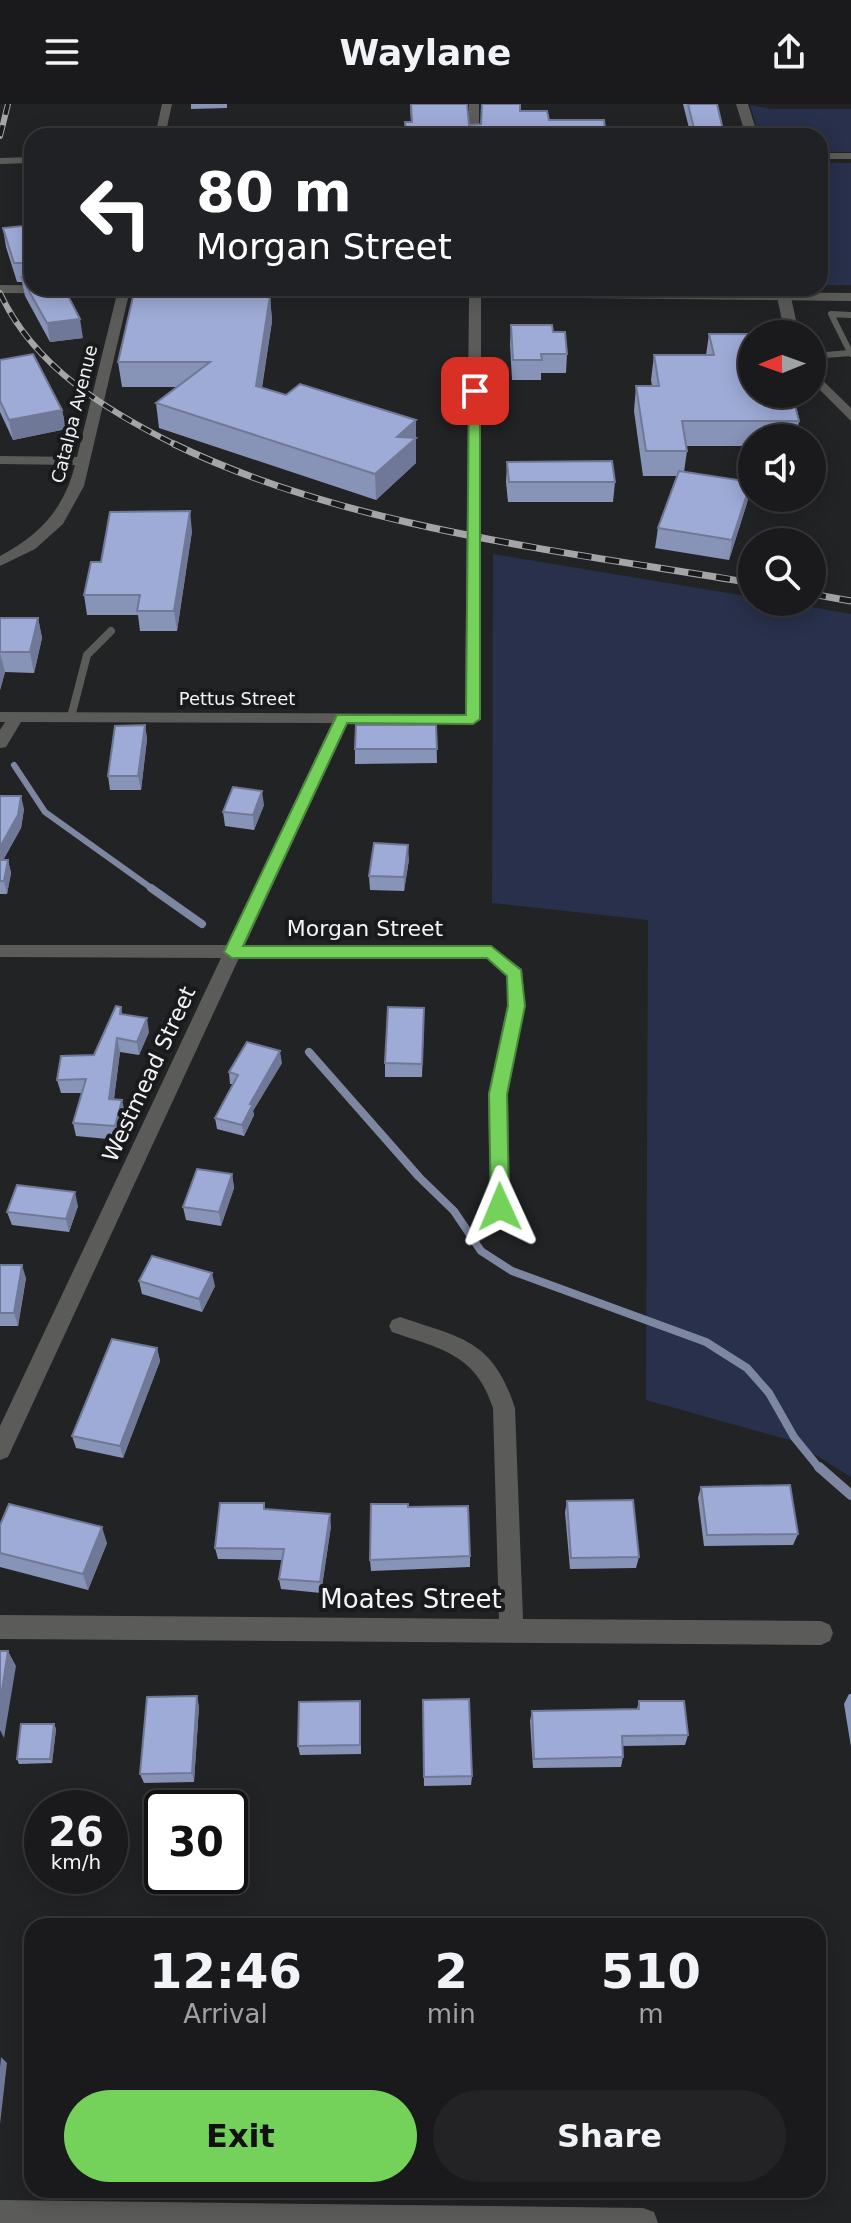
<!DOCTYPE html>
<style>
:root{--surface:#1a1a1c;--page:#232325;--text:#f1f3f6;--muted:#9fa1a3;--line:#38383b;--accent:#74d25b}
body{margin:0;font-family:"DejaVu Sans",sans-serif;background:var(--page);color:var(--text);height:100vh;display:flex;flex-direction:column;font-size:30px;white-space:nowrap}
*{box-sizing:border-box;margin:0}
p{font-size:26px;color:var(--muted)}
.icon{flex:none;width:44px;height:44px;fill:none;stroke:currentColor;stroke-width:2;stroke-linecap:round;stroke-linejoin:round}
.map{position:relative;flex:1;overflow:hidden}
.details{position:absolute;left:24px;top:1814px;width:802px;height:280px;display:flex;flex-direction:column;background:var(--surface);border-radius:24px;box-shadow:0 4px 20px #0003,0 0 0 2px var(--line)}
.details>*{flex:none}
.hud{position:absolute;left:24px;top:24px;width:804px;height:168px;border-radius:24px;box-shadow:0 4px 20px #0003,0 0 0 2px var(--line);background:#202124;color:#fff;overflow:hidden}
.needle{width:52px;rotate:269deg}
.controls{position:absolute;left:738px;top:216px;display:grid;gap:16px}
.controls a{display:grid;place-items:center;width:88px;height:88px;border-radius:50%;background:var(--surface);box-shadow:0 4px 20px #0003,0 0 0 2px var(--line);font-size:40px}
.speed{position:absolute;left:24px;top:1686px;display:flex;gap:16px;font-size:40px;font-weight:700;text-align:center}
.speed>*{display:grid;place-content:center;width:104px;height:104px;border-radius:50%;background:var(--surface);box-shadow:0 4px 20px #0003,0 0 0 2px var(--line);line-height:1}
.speed small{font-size:20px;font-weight:400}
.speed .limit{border:4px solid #111;border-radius:12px;background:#fff;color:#111}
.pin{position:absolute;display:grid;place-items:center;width:68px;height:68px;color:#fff;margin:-34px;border-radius:16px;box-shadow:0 4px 12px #0006}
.me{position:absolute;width:88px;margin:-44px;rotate:359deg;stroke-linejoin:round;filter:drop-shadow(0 0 6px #0008)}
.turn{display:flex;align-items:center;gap:28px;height:168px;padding:0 40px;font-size:36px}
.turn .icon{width:104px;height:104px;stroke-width:2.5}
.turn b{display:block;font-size:56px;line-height:68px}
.eta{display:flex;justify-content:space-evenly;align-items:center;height:136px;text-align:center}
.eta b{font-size:48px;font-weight:700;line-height:56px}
.action{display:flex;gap:16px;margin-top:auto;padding:16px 40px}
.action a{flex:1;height:92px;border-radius:48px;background:var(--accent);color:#111;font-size:32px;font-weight:700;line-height:92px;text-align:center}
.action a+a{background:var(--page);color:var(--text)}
header{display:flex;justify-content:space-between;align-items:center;height:104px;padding:0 40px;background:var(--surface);font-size:36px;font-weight:700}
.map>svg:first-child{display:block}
</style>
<header><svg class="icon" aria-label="menu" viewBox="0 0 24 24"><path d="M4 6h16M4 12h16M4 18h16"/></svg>Waylane<svg class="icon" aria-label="share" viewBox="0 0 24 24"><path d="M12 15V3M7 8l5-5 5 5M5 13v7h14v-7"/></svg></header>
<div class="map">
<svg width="851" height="2119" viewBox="0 0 851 2119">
<rect width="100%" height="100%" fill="#222325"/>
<!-- green -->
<g fill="#28304b">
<polygon points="750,1 772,5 851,5 851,48 820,48 820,32 759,32"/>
<rect x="820" y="59" width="31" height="122"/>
<polygon points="493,450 752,493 752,498 783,498 851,510 851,1373 793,1337 646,1296 648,816 492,799"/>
</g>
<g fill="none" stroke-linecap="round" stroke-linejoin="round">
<!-- stream-far2 -->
<polyline stroke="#7e87a2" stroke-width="6" points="14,661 45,708 154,786"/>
<!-- stream-far1 -->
<g stroke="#7e87a2" stroke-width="8">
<polyline points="151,784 202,820"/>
<polyline points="309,948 419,1073 454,1107 481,1147 512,1167 706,1238 747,1264 769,1289 794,1333 820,1365"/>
</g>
<!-- stream -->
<polyline stroke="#7e87a2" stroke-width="10" points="819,1363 851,1391"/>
<!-- service-far1 -->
<g stroke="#5b5c5a" stroke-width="6">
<polyline points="851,211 831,210 851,250"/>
<polyline points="812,252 851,249"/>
</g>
<!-- service -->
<polyline stroke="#5b5c5a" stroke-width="8" points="71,613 87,551 111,527"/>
<!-- minor -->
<g fill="#5b5c5a" fill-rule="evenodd">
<polygon points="162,0 172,0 165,32 155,32"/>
<rect x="469" y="0" width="10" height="32"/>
<rect x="820" y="49" width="31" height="6"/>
<polygon points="32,53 32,59 0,60 0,54"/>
<path d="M0 181 851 189V197L481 193V615L473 620 348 619 245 841 491 842 522 865 525 902 508 990 510 1103 507 1109H493L490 1103 488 990 507 902V872L487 854H239L8 1353 0 1356V1322L221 854 0 853V841H227L332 619 21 618 6 643 0 644V626L5 618H0V608L465 610 469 193 129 190 84 382 63 420 35 445 0 462V452C40 431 64 405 75 361L0 360V352L77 353 117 190 0 189Z"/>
<path d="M400 1213C462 1234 493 1236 515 1304L523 1515 821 1517 830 1521 833 1529 830 1537 821 1541 0 1535V1511L499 1515 493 1304C476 1250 441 1245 392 1228L389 1222 392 1216Z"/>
<polygon points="0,2096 643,2104 654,2108 658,2119 0,2119"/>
</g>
<!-- tertiary -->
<g fill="#5b5c5a" fill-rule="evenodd">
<polygon points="736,0 748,0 758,32 746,32"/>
<polygon points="775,184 789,184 799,230 785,230"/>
<polygon points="812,266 851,304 851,317 812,278"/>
</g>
<!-- rail-far1 casing -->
<g stroke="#a5a5a7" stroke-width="6">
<g id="rail-far1">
<polyline points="0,32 8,0"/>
<path d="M0 189C34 263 107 307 178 342"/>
</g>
</g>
<!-- rail casing -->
<g stroke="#a5a5a7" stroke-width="7">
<g id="rail">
<path d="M174 340C347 424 563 447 752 479"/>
<polyline points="812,490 851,497"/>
</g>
</g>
<!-- rail-far1 -->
<use href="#rail-far1" stroke="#191a1c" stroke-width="4" stroke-dasharray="11" stroke-linecap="butt"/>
<!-- rail -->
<use href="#rail" stroke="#191a1c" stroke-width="5" stroke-dasharray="14" stroke-linecap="butt"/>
</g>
<!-- wall -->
<g fill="#8893b8">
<polygon points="191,0 227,0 227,4 191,5"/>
<polygon points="410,0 467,0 469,21 481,20 520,7 606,32 405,32 411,18"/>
<polygon points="683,0 717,0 724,32 691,32"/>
<polygon points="32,121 32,184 83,234 50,238 25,192 22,178 17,178 6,143 3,124"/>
<polygon points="135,184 175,184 176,192 270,192 272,217 262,284 286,291 416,316 416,359 376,396 159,324 156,299 177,283 122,283 118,258"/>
<polygon points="511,221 553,228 567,250 566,269 541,269 541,276 512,276 510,240"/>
<polygon points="709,230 752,290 799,317 796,334 752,334 752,342 686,342 687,347 684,368 751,378 747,399 729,456 655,444 658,424 677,372 643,372 634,307 636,282 652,282 651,276 654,251 706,251"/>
<polygon points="0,256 62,306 66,325 13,336 0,308"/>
<polygon points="507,358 615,378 613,398 508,398 506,378"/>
<polygon points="192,427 177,527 140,527 138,511 87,511 84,491 101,458"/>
<polygon points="0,514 38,514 42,534 34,569 5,568 0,586"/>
<polygon points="145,621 147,635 141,686 110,686 108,672"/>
<polygon points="436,621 437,659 355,660 355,645"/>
<polygon points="0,692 24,705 21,724 3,756 8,756 11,769 7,790 0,790"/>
<polygon points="264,701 254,726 225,722 223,708"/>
<polygon points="409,755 404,787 370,786 369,772"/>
<polygon points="121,903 122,910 149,928 139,951 120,948 114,995 125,1009 118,1036 76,1032 73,1019 82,989 61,989 57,976 94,951"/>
<polygon points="424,918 422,973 385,973 385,959"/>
<polygon points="282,959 253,1007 254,1011 244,1032 217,1025 215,1014 233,980 230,980 229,968"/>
<polygon points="232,1070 234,1084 221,1122 186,1116 183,1103"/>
<polygon points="78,1102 69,1128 12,1121 7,1108"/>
<polygon points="0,1161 26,1174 18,1222 0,1222"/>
<polygon points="139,1177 215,1182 202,1208 142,1190"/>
<polygon points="157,1244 160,1257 123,1354 76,1344 72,1332"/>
<polygon points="701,1383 798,1430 793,1441 704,1442 698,1394"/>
<polygon points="567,1397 639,1453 636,1464 570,1465 565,1408"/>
<polygon points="264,1399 265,1405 331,1422 321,1489 281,1485 279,1475 282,1456 218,1455 215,1444"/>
<polygon points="408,1403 470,1452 470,1463 371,1467 370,1456"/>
<polygon points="0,1421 107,1439 88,1486 0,1463"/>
<polygon points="849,1590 851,1590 851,1643 844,1600"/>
<polygon points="423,1596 472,1672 471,1681 424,1682"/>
<polygon points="639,1597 688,1631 685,1641 622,1642 623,1653 621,1663 533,1664 530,1617 532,1607 637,1605"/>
<polygon points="199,1602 194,1678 144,1679 140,1670"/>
<polygon points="361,1607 361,1650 300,1651 298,1642"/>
<polygon points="54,1620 56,1625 52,1659 19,1660 17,1655"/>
</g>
<!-- shaded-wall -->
<g fill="#6f7896">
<polygon points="172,184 175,184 176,193 171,192"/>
<polygon points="270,192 272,217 258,307 256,282"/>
<polygon points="80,215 83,234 50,238 47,219"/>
<polygon points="62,306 66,325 13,336 9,316"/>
<polygon points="416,316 416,359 376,396 375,370 397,333"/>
<polygon points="751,378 747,399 729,456 732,436"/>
<polygon points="190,407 192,427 177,527 174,507"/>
<polygon points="38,514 42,534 34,569 30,548"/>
<polygon points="0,549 5,568 0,586"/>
<polygon points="145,621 147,635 141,686 138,672"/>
<polygon points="262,687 264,701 254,726 253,711"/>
<polygon points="21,692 24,705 21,724 0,762 0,743"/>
<polygon points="408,741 409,755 404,787 404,773"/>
<polygon points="8,756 11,769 7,790 4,777"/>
<polygon points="147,914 149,928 139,951 137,938"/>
<polygon points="117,934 120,948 112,1009 109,995"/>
<polygon points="280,947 282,959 253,1007 254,1011 244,1032 242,1021 250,1000"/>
<polygon points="122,996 125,1009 118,1036 115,1022"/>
<polygon points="232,1070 234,1084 221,1122 219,1108"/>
<polygon points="75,1088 78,1102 69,1128 66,1115"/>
<polygon points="22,1161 26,1174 18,1222 14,1209"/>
<polygon points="212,1169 215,1182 202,1208 199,1195"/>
<polygon points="157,1244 160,1257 123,1354 120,1342"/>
<polygon points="330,1410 331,1422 321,1489 320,1478"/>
<polygon points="102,1423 107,1439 88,1486 83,1470"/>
<polygon points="8,1547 16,1562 4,1634 0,1626 0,1599"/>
<polygon points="197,1592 199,1602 194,1678 192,1669"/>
<polygon points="54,1620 56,1625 52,1659 50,1655"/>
<polygon points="1,1953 7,1959 0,2020 0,1964"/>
</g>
<!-- building -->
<g fill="#9eabd6" stroke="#6f7896" stroke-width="2">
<polygon points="411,0 467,0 469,21 481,20 482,0 520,0 520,7 547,7 549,16 604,16 606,32 498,32 497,27 457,27 457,32 406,32 405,18 412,18"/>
<polygon points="688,0 717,0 724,30 695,29"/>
<polygon points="32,121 32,159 14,159 3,124"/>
<polygon points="21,173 32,173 32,184 64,184 80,215 47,219"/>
<polygon points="135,184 172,184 171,192 270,192 256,282 286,291 300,280 416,316 397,333 416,334 375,370 156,299 210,258 118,258"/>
<polygon points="511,221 552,221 553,228 565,228 567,250 541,250 542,256 513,256"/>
<polygon points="709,230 765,230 752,230 752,290 792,290 799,317 682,317 687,347 646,347 636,282 659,282 654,251 714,251"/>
<polygon points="33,250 62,306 9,316 0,297 0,256"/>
<polygon points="612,357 615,378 509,378 507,358"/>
<polygon points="679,367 751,378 732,436 658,424"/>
<polygon points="190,407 174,507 137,507 140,491 84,491 91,458 101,458 110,408"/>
<polygon points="0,514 38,514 30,548 0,548"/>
<polygon points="145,621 138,672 108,672 115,622"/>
<polygon points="356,621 436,621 437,645 355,645"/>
<polygon points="233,683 262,687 253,711 223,708"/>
<polygon points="0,692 21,692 18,711 0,743"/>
<polygon points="374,739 408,741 404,773 369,772"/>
<polygon points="0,756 8,756 4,777 0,777"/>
<polygon points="116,902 121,903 120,910 147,914 137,938 117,934 109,995 122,996 115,1022 73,1019 86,975 57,976 61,952 94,951"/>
<polygon points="388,903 424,904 422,960 385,959"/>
<polygon points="247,938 280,947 250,1000 253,1000 242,1021 215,1014 238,971 229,968"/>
<polygon points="197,1065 232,1070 219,1108 183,1103"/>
<polygon points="17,1081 75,1088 66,1115 7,1108"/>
<polygon points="152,1152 212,1169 199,1195 139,1177"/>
<polygon points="0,1161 22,1161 14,1209 0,1209"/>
<polygon points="112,1235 157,1244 120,1342 72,1332"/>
<polygon points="790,1381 798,1430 707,1431 701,1383"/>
<polygon points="633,1396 639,1453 571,1454 567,1397"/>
<polygon points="220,1399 264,1399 264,1405 330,1410 320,1478 279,1475 284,1445 215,1444"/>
<polygon points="9,1400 102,1423 83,1470 0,1449 0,1421"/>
<polygon points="371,1400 408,1400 408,1403 468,1402 470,1452 370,1456"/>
<polygon points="0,1547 8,1547 0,1599"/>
<polygon points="197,1592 192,1669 140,1670 147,1593"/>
<polygon points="469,1595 472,1672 424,1673 423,1596"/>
<polygon points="360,1597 360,1641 298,1642 299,1598"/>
<polygon points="639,1597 684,1597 688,1631 622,1632 623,1653 534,1655 532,1607 639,1605"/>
<polygon points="21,1620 54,1620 50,1655 17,1655"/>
</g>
<!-- route -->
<polygon fill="#74d25b" stroke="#4b883b" stroke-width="2" points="475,284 480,287 480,615 473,620 347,619 243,842 491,842 521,866 525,902 507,990 509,1103 500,1111 491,1103 489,990 508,902 507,872 487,854 232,854 224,848 337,611 466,611 469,287"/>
<g text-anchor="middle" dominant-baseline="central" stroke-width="8" stroke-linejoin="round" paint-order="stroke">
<!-- far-street labels -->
<g font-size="18" fill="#f4f4f6" stroke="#191a1c">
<text transform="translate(74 310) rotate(-76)">Catalpa Avenue</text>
<text x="237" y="594">Pettus Street</text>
</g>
<!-- street labels -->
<g font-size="22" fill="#f4f4f6" stroke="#191a1c">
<text x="365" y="824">Morgan Street</text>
<text transform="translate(149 970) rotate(-65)">Westmead Street</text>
</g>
<!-- near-street labels -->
<g font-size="26" fill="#f4f4f6" stroke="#191a1c">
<text x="411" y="1495">Moates Street</text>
</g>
</g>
</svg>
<div class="controls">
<a><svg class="needle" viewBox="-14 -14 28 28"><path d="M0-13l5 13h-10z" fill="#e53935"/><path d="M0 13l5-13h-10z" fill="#9fa1a3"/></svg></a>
<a><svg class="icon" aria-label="sound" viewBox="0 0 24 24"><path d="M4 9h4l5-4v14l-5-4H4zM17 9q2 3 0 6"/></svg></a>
<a><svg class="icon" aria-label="search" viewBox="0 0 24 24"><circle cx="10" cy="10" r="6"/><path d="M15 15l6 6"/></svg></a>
</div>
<div class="speed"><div>26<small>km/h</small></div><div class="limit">30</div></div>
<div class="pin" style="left:475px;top:287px;background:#d93025"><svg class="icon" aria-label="arrive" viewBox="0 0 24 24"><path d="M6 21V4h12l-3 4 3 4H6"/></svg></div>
<svg class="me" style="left:500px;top:1103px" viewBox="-20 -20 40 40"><path d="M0-17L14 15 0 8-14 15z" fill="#74d25b" stroke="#fff" stroke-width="4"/></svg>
<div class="hud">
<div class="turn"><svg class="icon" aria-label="left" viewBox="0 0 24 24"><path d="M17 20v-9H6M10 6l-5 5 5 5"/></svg><div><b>80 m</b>Morgan Street</div></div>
</div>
<section class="details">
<div class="eta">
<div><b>12:46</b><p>Arrival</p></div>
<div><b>2</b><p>min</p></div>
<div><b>510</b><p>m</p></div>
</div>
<div class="action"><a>Exit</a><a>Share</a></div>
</section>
</div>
